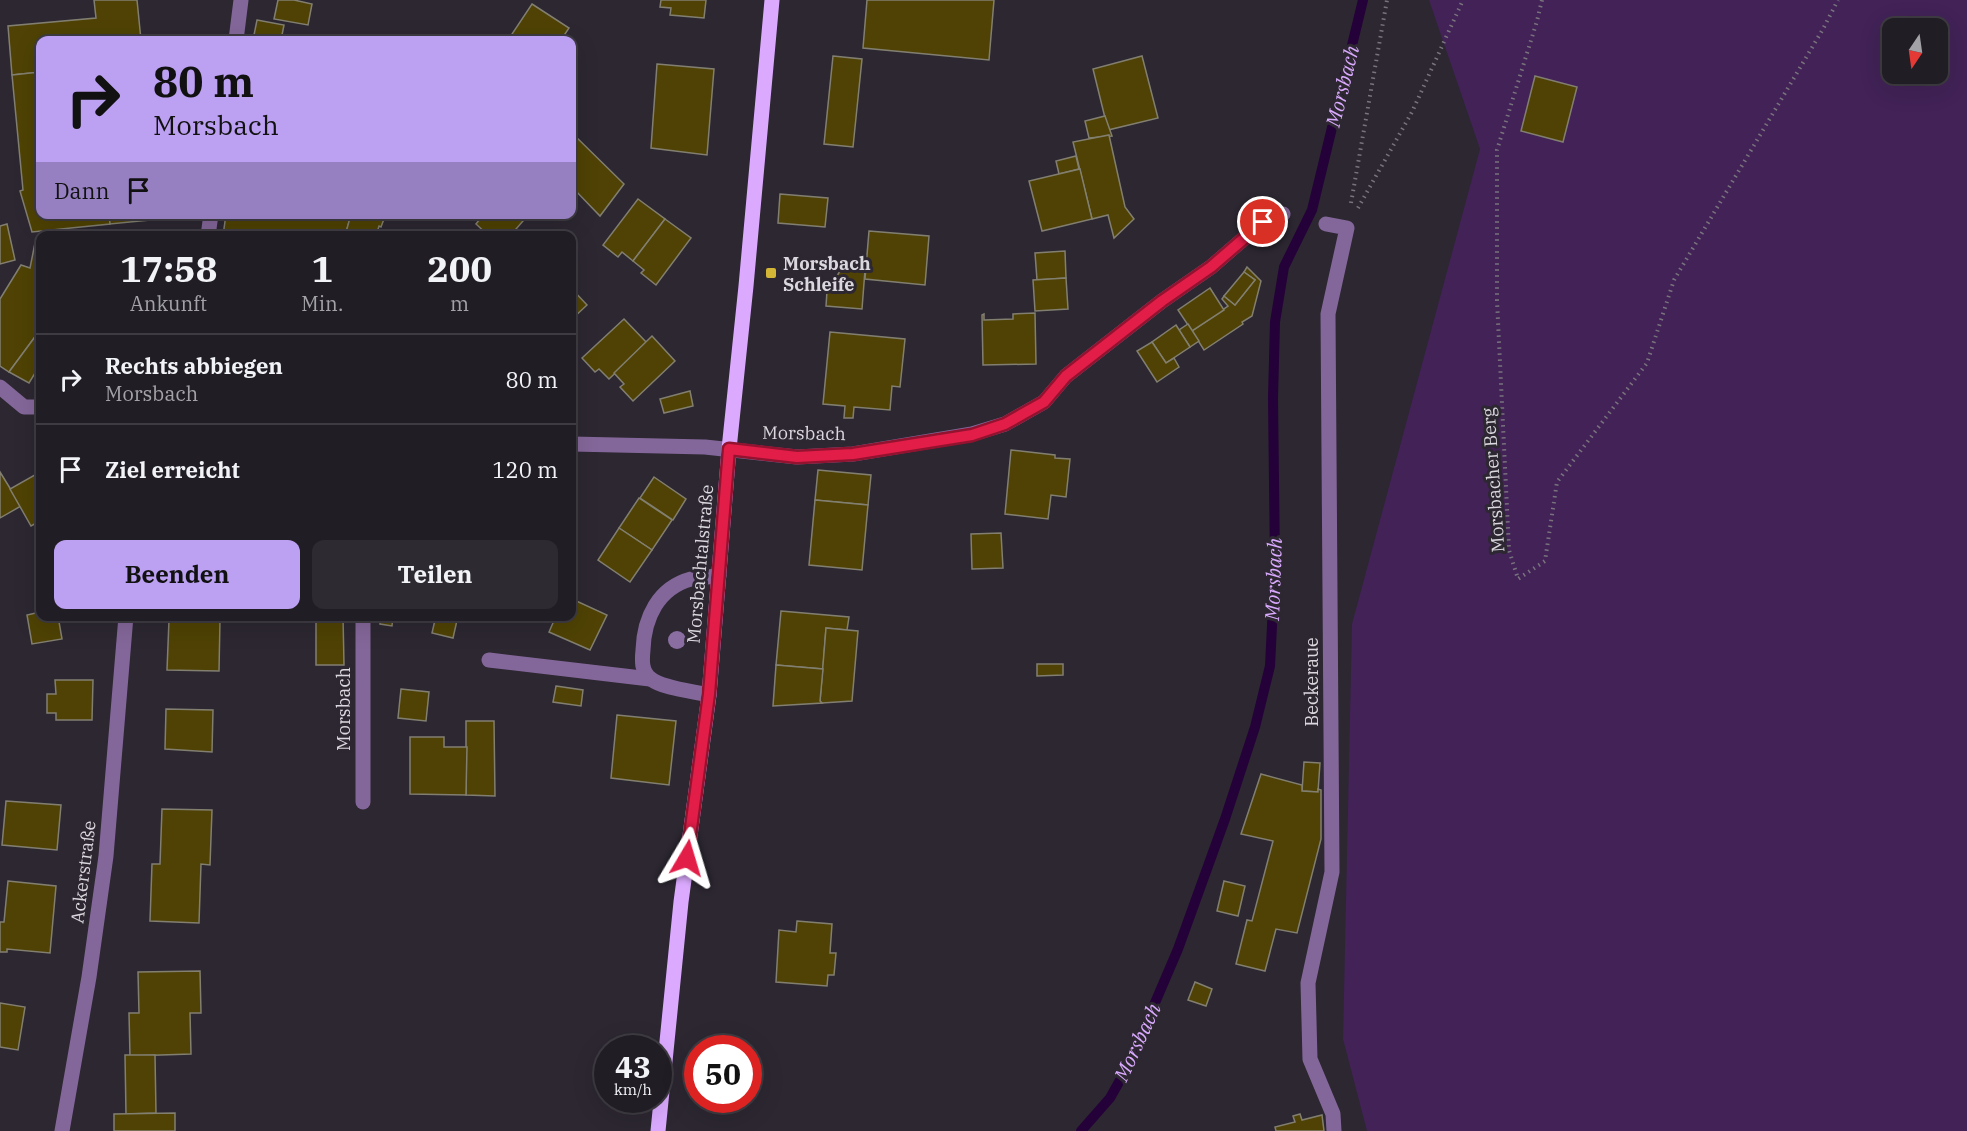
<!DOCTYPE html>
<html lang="de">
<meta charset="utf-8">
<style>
:root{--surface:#211d25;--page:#2d2a32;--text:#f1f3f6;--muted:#a2a2a7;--line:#3e3b42;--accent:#bca0f2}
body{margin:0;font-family:"IBM Plex Serif",serif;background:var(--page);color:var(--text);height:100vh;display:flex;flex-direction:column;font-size:22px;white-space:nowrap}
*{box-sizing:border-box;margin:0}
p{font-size:20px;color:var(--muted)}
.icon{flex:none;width:33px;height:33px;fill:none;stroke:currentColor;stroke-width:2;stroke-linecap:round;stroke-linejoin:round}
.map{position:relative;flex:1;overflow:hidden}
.panel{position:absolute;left:36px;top:231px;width:540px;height:390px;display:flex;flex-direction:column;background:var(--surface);border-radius:12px;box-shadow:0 6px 24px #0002,0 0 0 2px var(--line)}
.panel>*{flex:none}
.top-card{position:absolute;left:36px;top:36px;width:540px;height:183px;border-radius:12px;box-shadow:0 6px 24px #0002,0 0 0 2px var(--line);background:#bca0f2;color:#111;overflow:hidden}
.needle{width:39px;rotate:193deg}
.fabs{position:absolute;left:1882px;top:18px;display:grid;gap:12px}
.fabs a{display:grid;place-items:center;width:66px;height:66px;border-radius:12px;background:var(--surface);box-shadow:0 6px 24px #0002,0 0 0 2px var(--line);font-size:30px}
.speed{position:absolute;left:594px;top:1035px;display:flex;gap:12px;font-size:30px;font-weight:700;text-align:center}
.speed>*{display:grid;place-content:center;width:78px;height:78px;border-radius:50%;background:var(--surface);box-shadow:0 6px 24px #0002,0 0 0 2px var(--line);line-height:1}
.speed small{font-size:15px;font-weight:400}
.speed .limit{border:9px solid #d22;background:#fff;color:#111}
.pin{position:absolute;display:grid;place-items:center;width:51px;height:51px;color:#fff;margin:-26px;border:3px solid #fff;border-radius:50%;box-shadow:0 2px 6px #0007}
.me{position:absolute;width:66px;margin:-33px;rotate:7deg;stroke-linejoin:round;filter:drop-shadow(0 0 4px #0008)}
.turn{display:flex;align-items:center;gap:21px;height:126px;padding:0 18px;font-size:27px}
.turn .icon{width:78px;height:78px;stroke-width:2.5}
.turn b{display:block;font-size:42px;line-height:51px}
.then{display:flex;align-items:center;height:57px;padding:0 18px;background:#0003;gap:12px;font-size:22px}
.eta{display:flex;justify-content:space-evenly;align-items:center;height:102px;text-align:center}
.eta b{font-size:36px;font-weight:700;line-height:42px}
.cta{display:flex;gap:12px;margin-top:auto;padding:12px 18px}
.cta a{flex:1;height:69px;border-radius:12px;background:var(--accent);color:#111;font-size:24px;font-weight:700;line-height:69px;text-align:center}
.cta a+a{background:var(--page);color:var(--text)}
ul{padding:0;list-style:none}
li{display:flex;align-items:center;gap:18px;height:90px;padding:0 18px;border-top:2px solid var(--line)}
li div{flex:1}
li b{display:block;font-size:22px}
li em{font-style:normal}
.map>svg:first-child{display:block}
</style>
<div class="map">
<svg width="1967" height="1131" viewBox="0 0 1967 1131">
<rect width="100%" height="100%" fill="#2c2731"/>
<!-- green -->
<path fill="#422257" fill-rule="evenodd" d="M1429 0H1967V1131H1367L1343 1039 1352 624 1480 149ZM1893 28H1938V74H1893Z"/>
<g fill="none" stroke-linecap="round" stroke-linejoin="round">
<!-- stream -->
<polyline stroke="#250139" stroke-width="10" points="1081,1131 1110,1098 1128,1066 1178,949 1225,819 1255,727 1270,666 1275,565 1273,398 1275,322 1284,267 1312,210 1363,0"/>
</g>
<!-- building -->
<g fill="#4f4204" stroke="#827f71" stroke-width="1.5">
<polygon points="94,0 137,0 141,40 40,40 40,72 12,75 8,26 96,18"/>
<polygon points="278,0 294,0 312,4 308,25 274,19"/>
<polygon points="661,0 706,0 704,18 670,15 671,8 660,7"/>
<polygon points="867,0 994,0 989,60 863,48"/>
<polygon points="532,4 569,28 561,40 508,40"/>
<polygon points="257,20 284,25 281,40 253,40"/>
<polygon points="833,56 862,59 853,147 824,144"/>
<polygon points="1142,56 1158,118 1108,130 1093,69"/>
<polygon points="657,64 714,69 707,155 651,148"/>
<polygon points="40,72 40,214 109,214 110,224 32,232 20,191 23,190 12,75"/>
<polygon points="1535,76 1577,87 1563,142 1521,131"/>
<polygon points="1105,116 1112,136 1089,138 1085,121"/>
<polygon points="572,133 624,184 600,216 572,187"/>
<polygon points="1109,135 1125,207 1134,219 1114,238 1108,215 1092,219 1073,142"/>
<polygon points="1076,156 1079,169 1059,174 1056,161"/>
<polygon points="1080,169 1092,219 1042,231 1029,181"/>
<polygon points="780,194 828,198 825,227 778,223"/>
<polygon points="638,199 665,219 633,261 622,252 618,257 603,245"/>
<polygon points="109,214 169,214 170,218 110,224"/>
<polygon points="226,214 350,214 351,215 345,236 223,236"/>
<polygon points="382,214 381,218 384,219 381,227 379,226 376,236 345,236 351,214"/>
<polygon points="484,214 529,214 510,236 489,236 476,224"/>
<polygon points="665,219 691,238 656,285 641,273 644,270 633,261"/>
<polygon points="7,224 15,260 0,264 0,226"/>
<polygon points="869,231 929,236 925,285 865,279"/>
<polygon points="35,243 40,244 40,330 9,372 0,366 0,299 21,265 30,268"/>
<polygon points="1065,251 1066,278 1037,280 1035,253"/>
<polygon points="1247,267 1261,281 1252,316 1242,322 1243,324 1204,350 1192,331 1228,306 1222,299 1224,296 1235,305 1255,280 1244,272"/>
<polygon points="842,268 865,270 862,309 826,306 827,291"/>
<polygon points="1244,272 1255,280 1235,305 1224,296"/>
<polygon points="1066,278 1068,309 1035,311 1033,280"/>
<polygon points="1210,288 1224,310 1192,331 1178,310"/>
<polygon points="572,289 587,305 572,319"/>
<polygon points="1035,313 1036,364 983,365 982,315 984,314 984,320 1013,319 1013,314"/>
<polygon points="624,319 647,343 609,379 599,369 595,372 582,358"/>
<polygon points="1188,324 1199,341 1190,347 1179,330"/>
<polygon points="1176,325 1190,347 1166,363 1152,342"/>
<polygon points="40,330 40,365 29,383 9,372"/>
<polygon points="830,332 905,339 900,387 892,386 890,410 854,407 853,418 844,418 845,406 823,404"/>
<polygon points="652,336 675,361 633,401 620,387 624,384 614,373"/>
<polygon points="1152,342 1166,363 1174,358 1179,367 1157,382 1137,351"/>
<polygon points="690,391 693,406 664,413 660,399"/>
<polygon points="1011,450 1055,455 1055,458 1070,459 1066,497 1051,495 1048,519 1005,514"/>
<polygon points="818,470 871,475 868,505 815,500"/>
<polygon points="0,472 21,506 0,518"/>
<polygon points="40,472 40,521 31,526 10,489"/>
<polygon points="654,477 686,499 673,520 640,498"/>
<polygon points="639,498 672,520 652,550 619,528"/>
<polygon points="815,500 868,505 862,570 809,565"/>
<polygon points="619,528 652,550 630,582 598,560"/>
<polygon points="1001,533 1003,568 972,569 971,534"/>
<polygon points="572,599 607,615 590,650 549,632 556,616 572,616"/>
<polygon points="781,611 849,617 847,630 826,628 823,669 776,665"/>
<polygon points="40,612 40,616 58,616 62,639 32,644 27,615"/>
<polygon points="316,616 343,616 344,665 316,665"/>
<polygon points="380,616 393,616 392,626 380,624"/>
<polygon points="430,616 458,616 453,638 432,633 435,620 430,619"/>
<polygon points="169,620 220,620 219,671 167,670"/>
<polygon points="826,628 858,631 852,701 822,703 820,701"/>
<polygon points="1037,664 1063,664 1063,675 1037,676"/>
<polygon points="776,665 823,669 820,701 822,703 773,706"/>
<polygon points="55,680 93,680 92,720 56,720 56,713 47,713 47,694 56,694"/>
<polygon points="556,686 583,690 581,706 553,702"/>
<polygon points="401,689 429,692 426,721 398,718"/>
<polygon points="166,709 213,710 212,752 165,749"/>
<polygon points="617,715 676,721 669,785 611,778"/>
<polygon points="466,721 494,721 495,796 466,795"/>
<polygon points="410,737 444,737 444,747 467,747 466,795 410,794"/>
<polygon points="1304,762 1320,763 1318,792 1302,791"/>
<polygon points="1261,774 1302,785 1302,791 1318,792 1318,789 1321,790 1321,839 1297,933 1276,929 1265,971 1236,964 1247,920 1252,921 1273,841 1241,834"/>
<polygon points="6,801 61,805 57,850 2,845"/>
<polygon points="162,809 212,810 210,865 201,864 199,923 150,921 152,864 160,864"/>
<polygon points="8,881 56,886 50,953 7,949 7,952 0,952 0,922 4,922"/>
<polygon points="1224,881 1245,886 1238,916 1217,911"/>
<polygon points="797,921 832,924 830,953 836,953 834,975 828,975 827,986 776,982 779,930 796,932"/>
<polygon points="200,971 201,1013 190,1013 191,1054 130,1056 129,1013 139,1013 138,972"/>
<polygon points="1195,982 1212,989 1206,1006 1188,1000"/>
<polygon points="0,1003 25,1007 18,1050 0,1047"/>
<polygon points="125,1055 155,1055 156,1113 126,1114"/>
<polygon points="175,1113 175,1131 114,1131 114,1114"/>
<polygon points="1300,1114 1302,1120 1322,1115 1324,1131 1276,1131 1275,1127 1295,1122 1293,1116"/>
</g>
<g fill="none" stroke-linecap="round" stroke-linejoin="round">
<!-- path -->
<g stroke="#78737c" stroke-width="4" stroke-dasharray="1.5 4.5" stroke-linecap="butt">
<polyline points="1542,0 1537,21 1497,150 1497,300 1509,550 1518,579 1545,561 1557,482 1647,363 1674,280 1823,29 1838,0"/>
<polyline points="1351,203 1387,0"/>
<polyline points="1358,208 1412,112 1463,0"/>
</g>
<!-- minor -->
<g stroke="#84679a" stroke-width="15">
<polyline points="236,40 241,0"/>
<polyline points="1326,224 1347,228 1328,314 1332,872 1308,983 1310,1059 1333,1114 1334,1131"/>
<polyline points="208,236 211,214"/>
<polyline points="0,387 24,407 40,407"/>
<polyline points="572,444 705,447 797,457 853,454 972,434 1005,424 1044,402 1066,376 1162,301 1211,267 1263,222 1283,214"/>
<polyline points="363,616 363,802"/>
<polyline points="489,660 650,679"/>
<path d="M709 695C693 691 664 689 651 679 641 672 642 660 643 650 644 618 658 588 691 579 700 577 710 577 719 576"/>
<polyline points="62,1131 89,977 106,856 126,616"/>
</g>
<!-- major -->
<polyline stroke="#dbaaff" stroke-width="15" points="658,1131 681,902 709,695 729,449 746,286 772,0"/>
</g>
<!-- trees -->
<circle fill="#8b6ea1" cx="677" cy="640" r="9"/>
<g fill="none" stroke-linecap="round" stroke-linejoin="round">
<!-- route casing -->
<g stroke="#92132f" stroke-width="15">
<polyline id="route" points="687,858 709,694 729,449 797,457 853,454 972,435 1005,424 1044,402 1066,376 1162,301 1211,267 1263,222"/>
</g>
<!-- route -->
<use href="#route" stroke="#e11d48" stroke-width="10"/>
</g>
<!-- markers -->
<rect fill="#d3b635" stroke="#2c2731" stroke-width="2" x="765" y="267" width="12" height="12" rx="3"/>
<g text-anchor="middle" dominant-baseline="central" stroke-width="6" stroke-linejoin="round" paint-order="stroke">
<!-- poi labels -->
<g font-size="18" font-weight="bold" fill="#dbd7de" stroke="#2c2731" text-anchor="start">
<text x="783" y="263">Morsbach<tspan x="783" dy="21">Schleife</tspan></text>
</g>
<!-- street labels -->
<g font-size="18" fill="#dbd7de" stroke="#2c2731">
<text transform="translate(804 433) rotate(1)">Morsbach</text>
<text transform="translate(1493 480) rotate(-94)">Morsbacher Berg</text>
<text transform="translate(700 564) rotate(-85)">Morsbachtalstraße</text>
<text transform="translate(1311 682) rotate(-90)">Beckeraue</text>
<text transform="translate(343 709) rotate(-90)">Morsbach</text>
<text transform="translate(83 872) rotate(-83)">Ackerstraße</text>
</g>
<!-- water labels -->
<g font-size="20" font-style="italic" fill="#d9a9fd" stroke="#2c2731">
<text transform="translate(1342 86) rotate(-76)">Morsbach</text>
<text transform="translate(1273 579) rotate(-88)">Morsbach</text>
<text transform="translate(1137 1042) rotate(-65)">Morsbach</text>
</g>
</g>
</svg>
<div class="fabs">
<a><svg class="needle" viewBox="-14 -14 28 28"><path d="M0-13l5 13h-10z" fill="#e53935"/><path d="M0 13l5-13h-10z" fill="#a2a2a7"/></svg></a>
</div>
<div class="speed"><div>43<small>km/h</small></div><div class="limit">50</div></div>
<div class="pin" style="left:1263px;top:222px;background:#d93025"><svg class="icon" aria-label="arrive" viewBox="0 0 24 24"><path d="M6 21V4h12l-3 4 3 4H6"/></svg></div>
<svg class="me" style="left:687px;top:858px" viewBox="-20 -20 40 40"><path d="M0-17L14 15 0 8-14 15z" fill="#e11d48" stroke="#fff" stroke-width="4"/></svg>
<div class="top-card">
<div class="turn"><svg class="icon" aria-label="right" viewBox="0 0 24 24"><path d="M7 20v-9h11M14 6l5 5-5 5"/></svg><div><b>80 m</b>Morsbach</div></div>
<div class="then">Dann<svg class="icon" aria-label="arrive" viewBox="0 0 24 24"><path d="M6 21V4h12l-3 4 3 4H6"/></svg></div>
</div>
<section class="panel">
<div class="eta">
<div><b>17:58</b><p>Ankunft</p></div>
<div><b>1</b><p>Min.</p></div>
<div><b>200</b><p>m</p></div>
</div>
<ul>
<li><svg class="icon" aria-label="right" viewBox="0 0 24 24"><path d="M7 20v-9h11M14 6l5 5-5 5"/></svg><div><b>Rechts abbiegen</b><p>Morsbach</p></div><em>80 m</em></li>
<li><svg class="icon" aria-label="arrive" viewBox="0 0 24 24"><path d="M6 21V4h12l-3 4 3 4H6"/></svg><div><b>Ziel erreicht</b></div><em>120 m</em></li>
</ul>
<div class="cta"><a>Beenden</a><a>Teilen</a></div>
</section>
</div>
